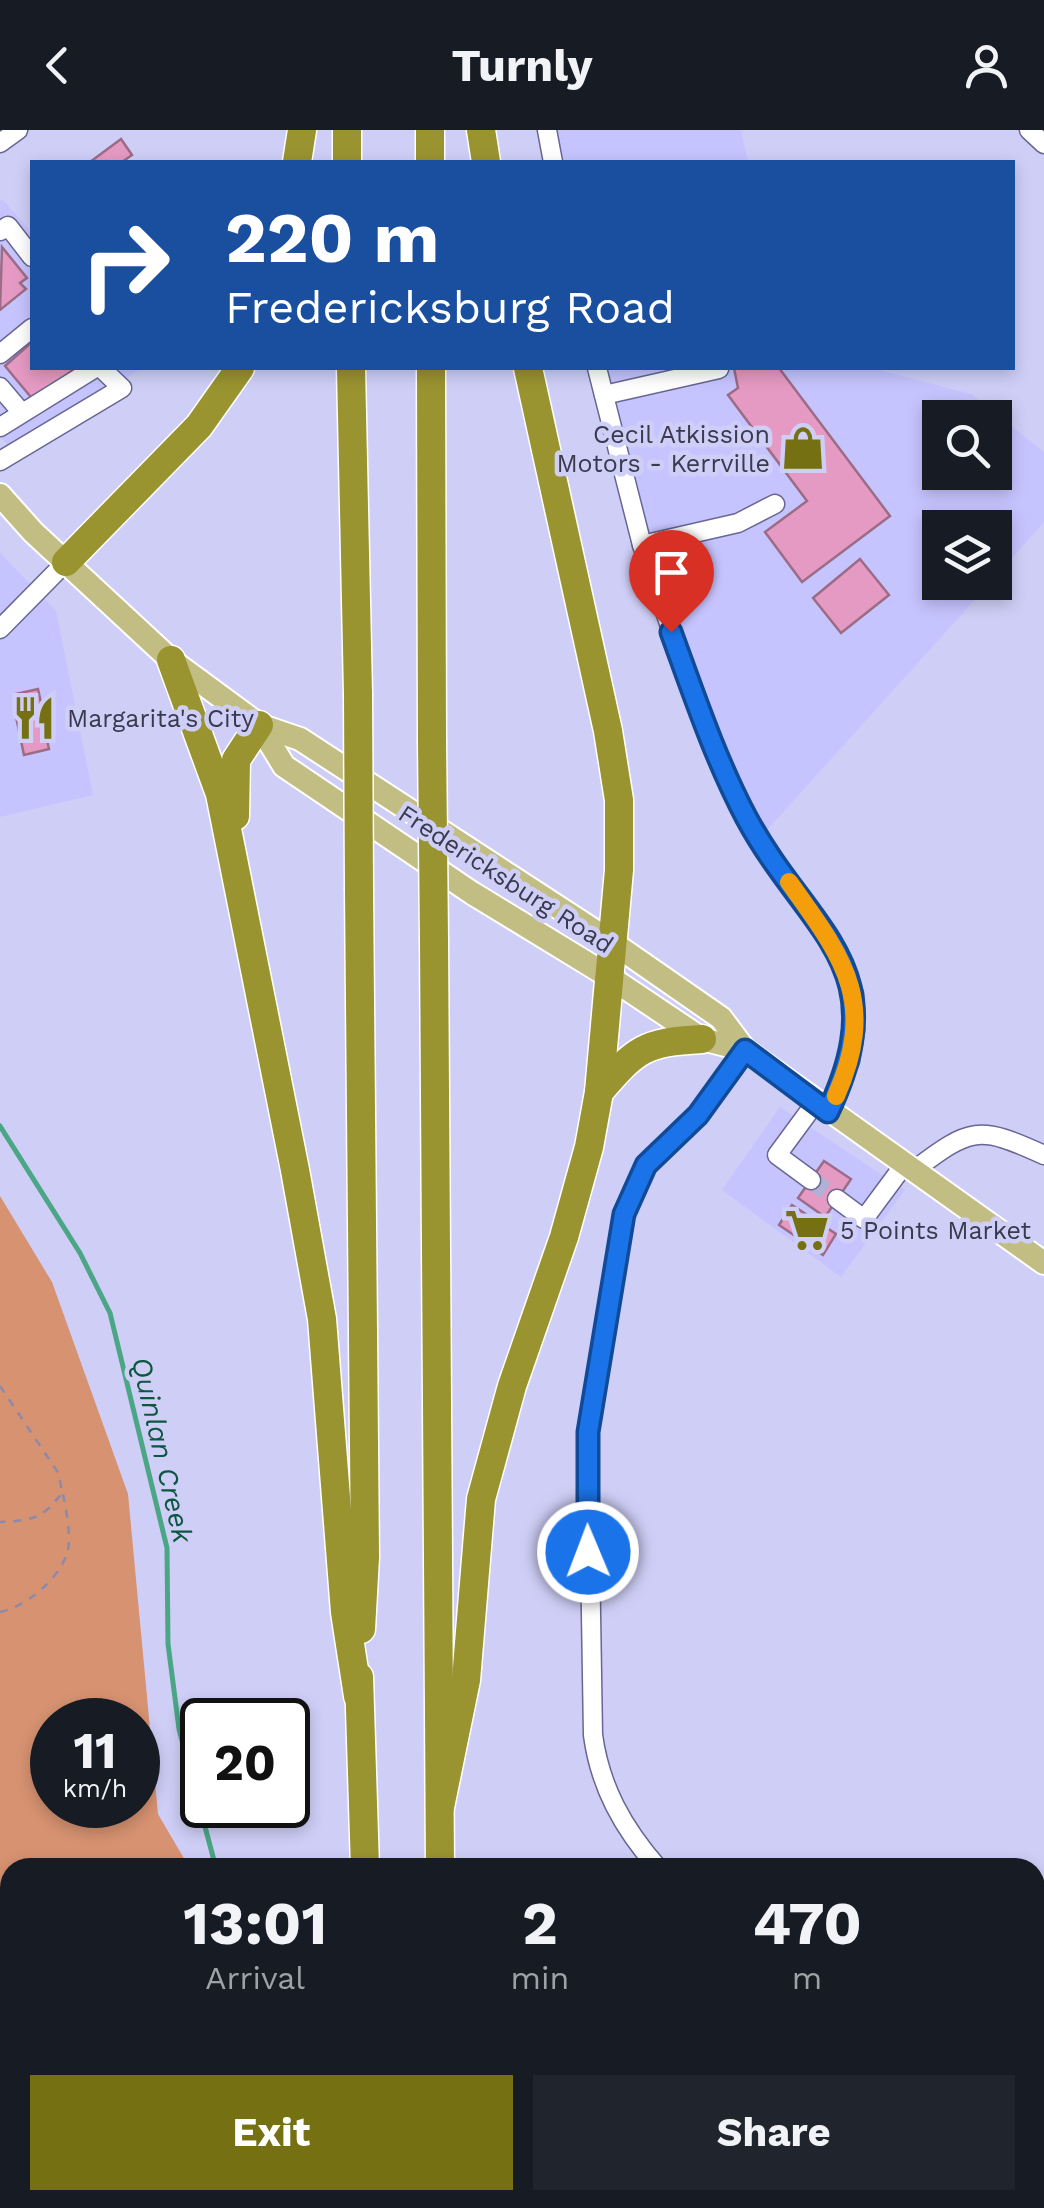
<!DOCTYPE html>
<style>
:root{--surface:#171b24;--page:#20242c;--text:#f1f3f6;--muted:#9ea1a6;--accent:#757012}
body{margin:0;font-family:"Work Sans",sans-serif;background:var(--page);color:var(--text);height:100vh;display:flex;flex-direction:column;font-size:38px;white-space:nowrap}
*{box-sizing:border-box;margin:0}
p{font-size:32px;color:var(--muted)}
.icon{flex:none;width:55px;height:55px;fill:none;stroke:currentColor;stroke-width:2;stroke-linecap:round;stroke-linejoin:round}
.map{position:relative;flex:1;overflow:hidden}
.sheet{position:absolute;left:0px;top:1728px;width:1045px;height:352px;display:flex;flex-direction:column;background:var(--surface);border-radius:30px 30px 0 0;box-shadow:0 5px 15px #0003}
.sheet>*{flex:none}
.top-card{position:absolute;left:30px;top:30px;width:985px;height:210px;border-radius:0px;box-shadow:0 5px 15px #0003;background:#1a4fa0;color:#fff;overflow:hidden}
.fabs{position:absolute;left:922px;top:270px;display:grid;gap:20px}
.fabs a{display:grid;place-items:center;width:90px;height:90px;border-radius:0px;background:var(--surface);box-shadow:0 5px 15px #0003;font-size:50px}
.speed{position:absolute;left:30px;top:1568px;display:flex;gap:20px;font-size:50px;font-weight:700;text-align:center}
.speed>*{display:grid;place-content:center;width:130px;height:130px;border-radius:50%;background:var(--surface);box-shadow:0 5px 15px #0003;line-height:1}
.speed small{font-size:25px;font-weight:400}
.speed .limit{border:5px solid #111;border-radius:15px;background:#fff;color:#111}
.pin{position:absolute;display:grid;place-items:center;width:85px;height:85px;color:#fff;margin:-102px -42px;border-radius:50% 50% 50% 0;rotate:-45deg;box-shadow:0 0 10px #0007}
.pin .icon{rotate:45deg}
.me{position:absolute;width:110px;margin:-55px;rotate:359deg;stroke-linejoin:round;filter:drop-shadow(0 0 8px #0008)}
.turn{display:flex;align-items:center;gap:35px;height:210px;padding:0 30px;font-size:45px}
.turn .icon{width:130px;height:130px;stroke-width:2.5}
.turn b{display:block;font-size:70px;line-height:85px}
.eta{display:flex;justify-content:space-evenly;align-items:center;height:170px;text-align:center}
.eta b{font-size:60px;font-weight:700;line-height:70px}
.cta{display:flex;gap:20px;margin-top:auto;padding:20px 30px}
.cta a{flex:1;height:115px;border-radius:0px;background:var(--accent);color:#fff;font-size:40px;font-weight:700;line-height:115px;text-align:center}
.cta a+a{background:var(--page);color:var(--text)}
header{display:flex;justify-content:space-between;align-items:center;height:130px;padding:0 30px;background:var(--surface);font-size:45px;font-weight:700}
.map>svg:first-child{display:block}
</style>
<header><svg class="icon" aria-label="back" viewBox="0 0 24 24"><path d="M15 5l-7 7 7 7"/></svg>Turnly<svg class="icon" aria-label="person" viewBox="0 0 24 24"><circle cx="12" cy="8" r="4"/><path d="M4 21q1-7 8-7t8 7"/></svg></header>
<div class="map">
<svg width="1044" height="2078" viewBox="0 0 1044 2078">
<rect width="100%" height="100%" fill="#cfcef7"/>
<!-- built -->
<g fill="#c6c4fe" fill-rule="evenodd">
<polygon points="552,0 741,0 748,32 560,32"/>
<polygon points="3,70 32,103 32,238 142,238 11,319 0,306 0,71"/>
<path d="M605 238H871L971 264 1044 322V392L995 447V398H940V452L990 453 767 700 735 644 663 455 633 362ZM940 288H995V342H940Z"/>
<polygon points="0,423 56,481 93,665 0,687"/>
<polygon points="780,977 905,1060 841,1147 722,1060"/>
</g>
<!-- green -->
<path fill="#d79271" fill-rule="evenodd" d="M0 1066 52 1152 128 1364 158 1684 189 1737 10 1738V2070H298L299 2078H0ZM52 1590H138V1675H52Z"/>
<g fill="none" stroke-linecap="round" stroke-linejoin="round">
<!-- stream -->
<g stroke="#4aa684" stroke-width="5">
<polyline points="0,996 80,1123 110,1183 167,1418 168,1514 179,1599 216,1738"/>
<polyline points="683,2070 707,2078"/>
</g>
</g>
<!-- building -->
<g fill="#e59ac3" stroke="#9c6c86" stroke-width="2.5">
<polygon points="121,9 132,25 122,32 90,32"/>
<polygon points="2,117 27,148 20,153 26,159 0,180"/>
<polygon points="32,212 32,238 75,238 35,272 5,236"/>
<polygon points="734,238 779,238 890,386 802,452 765,402 807,371 728,265 738,258"/>
<polygon points="860,429 889,465 841,503 813,468"/>
<polygon points="38,559 43,582 50,580 53,594 44,596 49,619 24,625 15,582 19,581 16,564"/>
<polygon points="824,1031 851,1049 825,1087 798,1068"/>
<polygon points="792,1075 836,1104 823,1125 779,1095"/>
</g>
<g fill="none" stroke-linecap="round" stroke-linejoin="round">
<!-- minor-tunnel -->
<polyline stroke="#b1b0d5" stroke-width="18" stroke-dasharray="18 9" stroke-linecap="butt" points="811,1050 837,1069"/>
<!-- minor casing -->
<g stroke="#686693" stroke-width="21">
<g id="minor">
<polyline points="547,0 553,32"/>
<polyline points="1029,0 1044,14"/>
<polyline points="0,13 18,0"/>
<polyline points="0,101 8,96 32,127"/>
<polyline points="0,224 32,198"/>
<polyline points="597,238 642,415 709,609 748,691 841,829 854,864 855,900 850,931 828,982"/>
<polyline points="0,257 22,283"/>
<polyline points="604,265 719,239"/>
<polyline points="0,297 95,238"/>
<polyline points="0,331 122,258 101,238"/>
<polyline points="642,415 738,393 775,374"/>
<polyline points="0,499 66,432"/>
<path d="M913 1041C971 997 978 995 1044 1025"/>
<polyline points="811,1050 777,1025 816,972"/>
<polyline points="837,1069 864,1089 904,1035"/>
<path d="M658 1738C623 1698 600 1657 593 1605L588 1302 624 1084 646 1035 698 985 745 920"/>
<polyline points="884,2070 892,2078"/>
</g>
</g>
<!-- major casing -->
<g stroke="#fff" stroke-width="26">
<g id="major">
<polyline points="0,365 33,402 171,530 259,595 300,609 613,813 721,888 745,920 1044,1133"/>
<polyline points="259,595 284,636 472,763 608,846 702,909 745,920"/>
</g>
</g>
<!-- highway casing -->
<g stroke="#fff" stroke-width="31">
<g id="highway">
<polyline points="430,0 430,32"/>
<polyline points="481,0 486,32"/>
<polyline points="297,32 302,0"/>
<polyline points="347,32 347,0"/>
<polyline points="351,238 358,564"/>
<polyline points="431,238 432,610"/>
<polyline points="66,432 199,296 240,238"/>
<polyline points="171,530 220,664 295,1040 322,1189 345,1482 358,1566"/>
<polyline points="235,686 236,630 259,595"/>
<polyline points="359,760 365,1427 361,1499"/>
<polyline points="434,810 440,1738"/>
<path d="M599 962C636 919 644 912 702 909"/>
<polyline points="359,1547 365,1738"/>
<polyline points="440,1677 466,1550 481,1369 512,1256 564,1107 589,1017 599,962 619,740 619,670 608,601 528,238"/>
<polyline points="368,2070 368,2078"/>
<polyline points="446,2070 446,2078"/>
</g>
</g>
<!-- path -->
<g stroke="#8b8aaa" stroke-width="2.5" stroke-dasharray="8 8" stroke-linecap="butt">
<path d="M0 1256 59 1344 62 1363C41 1390 33 1390 0 1392"/>
<path d="M0 1482C27 1476 61 1448 68 1420 71 1403 66 1380 63 1364"/>
</g>
<!-- minor -->
<use href="#minor" stroke="#fff" stroke-width="18"/>
<!-- major -->
<use href="#major" stroke="#c2be83" stroke-width="22"/>
<!-- highway -->
<use href="#highway" stroke="#999330" stroke-width="28"/>
<!-- highway-bridge casing -->
<g stroke="#fff" stroke-width="31" stroke-linecap="butt">
<g id="highway-bridge">
<polyline points="358,564 359,760"/>
<polyline points="432,610 434,810"/>
</g>
</g>
<!-- highway-bridge -->
<use href="#highway-bridge" stroke="#999330" stroke-width="28"/>
</g>
<g fill="none" stroke-linecap="round" stroke-linejoin="round">
<!-- route casing -->
<g stroke="#114b97" stroke-width="25">
<path id="route" d="M588 1422V1302L624 1084 646 1035 698 985 745 920 828 982C898 834 809 804 746 687 715 628 694 565 671 502"/>
</g>
<!-- route -->
<use href="#route" stroke="#1a73e8" stroke-width="18"/>
<!-- slow -->
<path stroke="#f59e0b" stroke-width="18" d="M789 752C843 828 878 871 836 966"/>
</g>
<!-- icons -->
<defs>
<g id="shop-bare" transform="scale(3.45)"><path d="M-5-2.5h2.3a2.7 3.5 0 0 1 5.4 0H5L5.5 6h-11ZM-1.5-2.5h3a1.5 2.3 0 0 0-3 0Z" fill="#757012" stroke="#cfcef7" stroke-width="2.5" paint-order="stroke"/></g>
<g id="restaurant-bare" transform="scale(3.45)"><path d="M-5-6h1v4h1v-4h1v4h1v-4h1v5L-1.5 .5V6h-2V.5L-5-1ZM5-6V6H3V1.5H1.5Q1.5-4 5-6Z" fill="#757012" stroke="#cfcef7" stroke-width="2.5" paint-order="stroke"/></g>
<g id="supermarket-bare" transform="scale(3.45)"><path d="M-6-5.5h2.5l.6 2H6L4.5 2H-2.5L-4.4-4H-6ZM-1.5 3.2a1.3 1.3 0 1 0 .1 0ZM3 3.2a1.3 1.3 0 1 0 .1 0Z" fill="#757012" stroke="#cfcef7" stroke-width="2.5" paint-order="stroke"/></g>
</defs>
<g fill-rule="evenodd">
<use href="#shop-bare" x="803" y="318"/>
<use href="#restaurant-bare" x="34" y="588"/>
<use href="#supermarket-bare" x="807" y="1100"/>
</g>
<g text-anchor="middle" dominant-baseline="central" stroke-width="9" stroke-linejoin="round" paint-order="stroke">
<!-- poi labels -->
<g font-size="25" fill="#3a394e" stroke="#cfcef7" text-anchor="start">
<text x="770" y="304" text-anchor="end">Cecil Atkission<tspan x="770" dy="29">Motors - Kerrville</tspan></text>
<text x="67" y="588">Margarita's City</text>
<text x="840" y="1100">5 Points Market</text>
</g>
<!-- street labels -->
<g font-size="25" fill="#3a394e" stroke="#cfcef7">
<text transform="translate(506 749) rotate(33)">Fredericksburg Road</text>
</g>
<!-- water labels -->
<g font-size="28" font-style="italic" fill="#0c5740" stroke="#cfcef7">
<text transform="translate(162 1320) rotate(77)">Quinlan Creek</text>
</g>
</g>
</svg>
<div class="fabs">
<a><svg class="icon" aria-label="search" viewBox="0 0 24 24"><circle cx="10" cy="10" r="6"/><path d="M15 15l6 6"/></svg></a>
<a><svg class="icon" aria-label="layers" viewBox="0 0 24 24"><path d="M12 4l9 5-9 5-9-5zM3 14l9 5 9-5"/></svg></a>
</div>
<div class="speed"><div>11<small>km/h</small></div><div class="limit">20</div></div>
<div class="pin" style="left:671px;top:502px;background:#d93025"><svg class="icon" aria-label="arrive" viewBox="0 0 24 24"><path d="M6 21V4h12l-3 4 3 4H6"/></svg></div>
<svg class="me" style="left:588px;top:1422px" viewBox="-20 -20 40 40"><circle r="17" fill="#1a73e8" stroke="#fff" stroke-width="3"/><path d="M0-11L8 9 0 5-8 9z" fill="#fff"/></svg>
<div class="top-card">
<div class="turn"><svg class="icon" aria-label="right" viewBox="0 0 24 24"><path d="M7 20v-9h11M14 6l5 5-5 5"/></svg><div><b>220 m</b>Fredericksburg Road</div></div>
</div>
<section class="sheet">
<div class="eta">
<div><b>13:01</b><p>Arrival</p></div>
<div><b>2</b><p>min</p></div>
<div><b>470</b><p>m</p></div>
</div>
<div class="cta"><a>Exit</a><a>Share</a></div>
</section>
</div>
